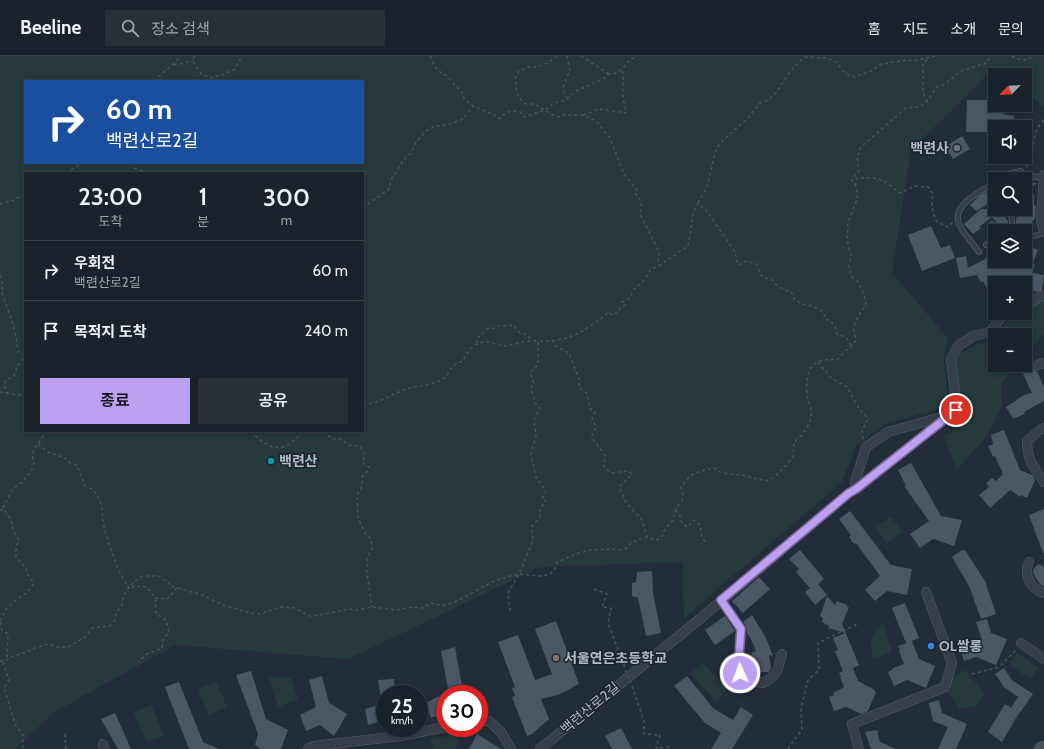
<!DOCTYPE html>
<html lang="ko">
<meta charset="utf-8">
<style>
:root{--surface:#1a222b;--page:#272f37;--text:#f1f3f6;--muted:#9fa4a9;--line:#383f47;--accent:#bca0f2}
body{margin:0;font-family:Cabin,"Noto Sans KR",sans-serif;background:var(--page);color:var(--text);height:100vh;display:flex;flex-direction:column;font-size:15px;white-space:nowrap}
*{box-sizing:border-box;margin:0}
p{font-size:13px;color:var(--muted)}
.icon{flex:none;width:22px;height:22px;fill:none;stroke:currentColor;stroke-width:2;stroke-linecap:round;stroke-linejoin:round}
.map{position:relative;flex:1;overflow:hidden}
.panel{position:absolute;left:24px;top:116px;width:340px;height:260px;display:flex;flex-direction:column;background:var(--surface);border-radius:0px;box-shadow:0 2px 6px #0003,0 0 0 1px var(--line)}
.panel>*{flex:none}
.guide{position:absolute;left:24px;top:24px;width:340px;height:84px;border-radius:0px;box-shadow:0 2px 6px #0003,0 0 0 1px var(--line);background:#1a4fa0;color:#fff;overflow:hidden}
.needle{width:26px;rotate:246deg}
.buttons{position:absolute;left:988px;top:12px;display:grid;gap:8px}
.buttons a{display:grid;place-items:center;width:44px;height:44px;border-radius:0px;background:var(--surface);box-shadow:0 2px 6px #0003,0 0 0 1px var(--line);font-size:20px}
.speed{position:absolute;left:376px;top:629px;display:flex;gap:8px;font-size:20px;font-weight:700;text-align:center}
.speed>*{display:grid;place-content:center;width:52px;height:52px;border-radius:50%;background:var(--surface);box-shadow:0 2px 6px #0003,0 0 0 1px var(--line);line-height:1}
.speed small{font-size:10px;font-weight:400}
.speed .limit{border:6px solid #d22;background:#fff;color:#111}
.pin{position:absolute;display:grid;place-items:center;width:34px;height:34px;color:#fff;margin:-17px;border:2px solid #fff;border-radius:50%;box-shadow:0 1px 4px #0007}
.me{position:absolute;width:44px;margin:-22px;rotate:358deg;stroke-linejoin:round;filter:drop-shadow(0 0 3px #0008)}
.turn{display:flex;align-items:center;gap:14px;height:84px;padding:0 16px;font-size:18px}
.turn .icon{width:52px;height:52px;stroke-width:2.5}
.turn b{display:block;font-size:28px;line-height:34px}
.eta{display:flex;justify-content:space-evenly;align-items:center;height:68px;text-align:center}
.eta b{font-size:24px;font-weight:600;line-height:28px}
.cta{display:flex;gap:8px;margin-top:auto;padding:8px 16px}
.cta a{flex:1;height:46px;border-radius:0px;background:var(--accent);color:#111;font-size:16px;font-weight:600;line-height:46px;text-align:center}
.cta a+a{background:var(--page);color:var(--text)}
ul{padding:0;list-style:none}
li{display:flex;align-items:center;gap:12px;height:60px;padding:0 16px;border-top:1px solid var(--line)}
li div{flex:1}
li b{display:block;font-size:15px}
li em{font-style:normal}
header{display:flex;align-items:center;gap:24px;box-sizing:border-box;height:56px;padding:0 20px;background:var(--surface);border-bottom:1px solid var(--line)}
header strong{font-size:19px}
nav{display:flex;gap:22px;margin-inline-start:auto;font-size:14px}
.search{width:280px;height:36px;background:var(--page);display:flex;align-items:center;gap:10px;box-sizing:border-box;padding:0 14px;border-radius:0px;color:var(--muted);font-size:15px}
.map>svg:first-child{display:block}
</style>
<header>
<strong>Beeline</strong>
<div class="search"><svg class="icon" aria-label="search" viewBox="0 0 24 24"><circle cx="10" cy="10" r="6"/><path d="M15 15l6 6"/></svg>장소 검색</div>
<nav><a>홈</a><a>지도</a><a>소개</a><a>문의</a></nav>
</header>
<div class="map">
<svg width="1044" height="693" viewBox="0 0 1044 693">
<rect width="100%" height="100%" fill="#232d39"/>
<!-- green -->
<g fill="#263a3b" fill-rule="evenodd">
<path d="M0 0H1044V50L1025 37V19H997L991 15 911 94 892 217 948 282 944 304 949 350 885 368 856 390 842 426 684 562 682 506 541 511 348 603 175 589 54 656 15 693H0ZM25 25H363V107H25ZM25 117H363V375H25Z"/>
<path d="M1044 244V277L1025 300V279H996C1004 269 1011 257 1025 257V254Z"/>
<path d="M995 280V309H1017L1001 328 1002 349 989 377 957 414 944 380 952 376 956 372 962 351 956 308 957 300C968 290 983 289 995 280Z"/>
<polygon points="891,461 902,475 887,487 875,471"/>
<path d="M883 567 892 596 873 603C869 585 870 580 883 567Z"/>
<polygon points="1017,597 1038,612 1030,623 1009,608"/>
<polygon points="702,607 728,633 716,645 690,618"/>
<polygon points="965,614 985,638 976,651 959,652 946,634 950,623"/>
<polygon points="269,621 291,622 298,643 278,651"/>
<polygon points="216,625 227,651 209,659 198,634"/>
<polygon points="151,648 164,680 147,686 134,657"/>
<polygon points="456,678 459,687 455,693 434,693 430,684"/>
</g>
<!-- building -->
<g fill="#4b5765">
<polygon points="967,44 987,44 987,51 1003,54 1003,58 1014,60 1013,71 995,71 995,83 987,80 987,76 966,76"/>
<polygon points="962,80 970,93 953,103 945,91"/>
<polygon points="1025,127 1037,127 1025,137"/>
<polygon points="995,131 995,144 976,155 970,149 979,140"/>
<polygon points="1034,137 1034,149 1036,150 1035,162 1026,174 1016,167 1016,163 1023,153 1025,153 1025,150"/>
<polygon points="981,153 999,153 1008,165 1008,171 1003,174 1002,174 992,161 979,171 981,172 973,178 964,168"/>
<polygon points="931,170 941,192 950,189 955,202 922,215 908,179"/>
<polygon points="995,188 995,205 1011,205 1017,212 1025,207 1025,188 1038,194 1033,207 1035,208 1032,217 1044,219 1042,234 1038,236 1025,233 1025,227 995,227 995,248 983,225 981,226 977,219 960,222 956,202 966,200 968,212 989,201 986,197"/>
<polygon points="1031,303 1033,306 1032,311 1037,315 1044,331 1044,345 1024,356 1025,358 1015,362 1013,362 1006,351 1024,339 1032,337 1021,313 1024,312 1023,309 1025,309 1025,305"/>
<polygon points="1004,374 1020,414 1032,419 1035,424 1027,442 1021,439 1020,441 1010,434 990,452 979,439 989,431 986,427 992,422 996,425 1003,418 995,400 993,401 988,390 993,388 991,379"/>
<polygon points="911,407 941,460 962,464 954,490 933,483 920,492 910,478 929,465 904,430 906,430 898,414"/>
<polygon points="1044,453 1044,497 1043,497 1029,459"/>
<polygon points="850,455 891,509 912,513 907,539 887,535 875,545 865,534 880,520 856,487 854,488 849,481 851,479 839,463"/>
<polygon points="800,494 824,523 818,528 827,539 815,549 805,536 810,532 796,516 799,513 789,503"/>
<polygon points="962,494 965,494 985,525 996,558 981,563 969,530 952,501"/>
<polygon points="1038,508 1044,511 1044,530 1040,528 1034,519 1033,514"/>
<polygon points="652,515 653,537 661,577 646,580 638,542 632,540 632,527 636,526 637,516"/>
<polygon points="759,521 770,533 743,557 732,545"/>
<polygon points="827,540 835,549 837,545 847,549 847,551 849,551 842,568 859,609 853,612 858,625 875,634 874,635 876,636 868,655 862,658 846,651 834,655 829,641 834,639 833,637 844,631 840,621 841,620 839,617 843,615 835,595 838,594 833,582 845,577 828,572 829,570 822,566 823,562 820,560"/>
<polygon points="905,547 919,582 912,585 919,603 935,610 926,632 907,624 894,630 888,616 893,613 893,612 904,608 899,595 900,594 898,590 906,587 892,552"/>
<polygon points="752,559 766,582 773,600 769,599 771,612 769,616 757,616 755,606 751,597 756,595 752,585 747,577 746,570 743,566"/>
<polygon points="725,560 735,575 715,589 705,574"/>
<polygon points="987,563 991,577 1007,583 996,609 976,601 964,605 960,591 982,584 976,566"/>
<polygon points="556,565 579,628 558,639 541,643 549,663 532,678 527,680 512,641 515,640 512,632 515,631 498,586 518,579 535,624 552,618 535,573"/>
<polygon points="455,591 462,630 482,638 449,638 441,595"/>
<polygon points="1004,612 1012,624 1033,638 1016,662 1002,686 988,676 1005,648 1011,652 1018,641 1004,631 995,618"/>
<polygon points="251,615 266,663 288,674 281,693 261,693 255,689 258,678 236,619"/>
<polygon points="322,620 329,647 347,658 334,680 320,669 306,675 300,659 316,651 309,624"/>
<polygon points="687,620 713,652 733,664 741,651 753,659 732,693 711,693 721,677 705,667 674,630"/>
<polygon points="394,623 395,638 380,638 378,624"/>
<polygon points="179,626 203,686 219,693 189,693 165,631"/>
<polygon points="445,637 445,656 431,662 426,647"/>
<polygon points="939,644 942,657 967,668 956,693 938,693 948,671 933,665 929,647"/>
<polygon points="385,647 385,664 368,669 365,653"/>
<polygon points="115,657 131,693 118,693 101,663"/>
<polygon points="621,672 632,693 612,693 605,680"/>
<polygon points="877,674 880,686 896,693 871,693 865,676"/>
<polygon points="477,678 501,693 469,693"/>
</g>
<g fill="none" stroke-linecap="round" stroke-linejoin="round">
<!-- service casing -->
<g stroke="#545d67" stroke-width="6">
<g id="service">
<polyline points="1001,123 1008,118 1021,115 1023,120"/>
<polyline points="1015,123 1017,120 1043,121"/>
<polyline points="1008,153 1012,164 1012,175"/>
<polyline points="992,168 998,175"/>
<polyline points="1025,180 1034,180 1044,177"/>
<polyline points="986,189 995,183"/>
<path d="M979 196C973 187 963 178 959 168 951 149 982 134 995 127"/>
</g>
</g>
<!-- minor casing -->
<g stroke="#545d67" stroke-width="10">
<g id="minor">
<polyline points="1044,119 1041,164 1044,175"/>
<polyline points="1025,249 1044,239"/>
<polyline points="1038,309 1044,307"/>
<path d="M1044 372 1039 375 1027 385C1027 404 1034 412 1044 426"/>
<polyline points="856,433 855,426 866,391 888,376 942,361 956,354 955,336 951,303 958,290 973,280 990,276 1003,259 1008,257"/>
<path d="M1029 506C1023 519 1031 533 1044 537"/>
<path d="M721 544 741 573 738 613C741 622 754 624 763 627 778 620 778 613 782 598"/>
<polyline points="1021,587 1044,603"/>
<polyline points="479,665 489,665 501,676 511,693"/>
<polyline points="103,688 105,693"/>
<polyline points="308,693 314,690 401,680 445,671"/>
<polyline points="540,693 701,562 849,437 856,433 956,354"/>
<polyline points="859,693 852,668 945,631 952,607 926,536"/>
</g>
</g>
<!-- secondary casing -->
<g stroke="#545d67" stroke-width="14">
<polyline id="secondary" points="1041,693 1044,692"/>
</g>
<!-- path -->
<g stroke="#455759" stroke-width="1.5" stroke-dasharray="3 3" stroke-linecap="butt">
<polyline points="194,0 193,5 201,18 211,22 224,18 234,14 242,0"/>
<path d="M430 0 437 14 447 20 463 38 464 43 473 50 494 59 499 63C506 56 510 54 520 56L524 61 545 54 554 47 566 44 576 35 603 23 609 18 616 17 622 13 631 3 638 0"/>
<path d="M557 0 548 7 536 11 531 10 519 15 515 22 517 38 522 45 526 48H534L540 51 553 59 560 61 564 59H583L596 65 610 82 624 118 637 134 635 137C641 144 643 148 640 158L659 196 658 206 659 210"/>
<polyline points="567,0 570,14 563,31 564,39 568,42"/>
<polyline points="581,0 609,18"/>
<path d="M1012 0C1020 4 1025 6 1033 0"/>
<polyline points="805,1 826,2 832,4 837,7 843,15 849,19 855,21 871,15 881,8 908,4 913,5 935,0"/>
<polyline points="174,9 193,5"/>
<path d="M154 25C162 16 173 10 181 0"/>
<polyline points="927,46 923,36 923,8 928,2"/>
<path d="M583 59 599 53 626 57C626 51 623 46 623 40 622 29 625 26 622 13"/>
<polyline points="132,107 133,112 142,115 143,117"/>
<path d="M1026 111C1036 97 1030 76 1044 64"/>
<polyline points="66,117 82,107"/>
<path d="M855 130 857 122C881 121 882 123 900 137L915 130 928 131 933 138C931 148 932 156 937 166L948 171 953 166"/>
<path d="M698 147 707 131 715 97 720 87 748 62 760 47C777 42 780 29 790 16 794 10 801 5 806 0"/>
<polyline points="0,148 14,144 25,138"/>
<polyline points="363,152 389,133 391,124 403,105 410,98 416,86 426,75 433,71 450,68 463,63 473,50"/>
<path d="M0 219C5 228 0 232 3 240 10 259 16 275 18 295L25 300 17 311 14 320 6 324 4 329 6 336 9 338"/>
<polyline points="552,284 556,290 569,297 579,323 579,332 587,337 590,353 595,356 592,363 596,372 592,379 594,385 605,399 604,411 611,417 628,415 632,418 619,431 626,446 642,464 647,481"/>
<polyline points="477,287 476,283 487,273 495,272 501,269 505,270 513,269 520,277 528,279 530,283 529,285"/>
<polyline points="818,306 831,322 847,331 858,351 868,363 862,375 863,383"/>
<polyline points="0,336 25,340"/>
<path d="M363 348C378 349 395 336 410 332 420 329 434 329 443 323 451 317 450 308 463 305 466 296 477 284 489 286 494 287 499 290 504 290 515 289 526 283 538 285"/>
<path d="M251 375C269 395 286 399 302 375"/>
<polyline points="324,375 332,383 341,383 351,390 359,390 364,395 365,400 362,406 369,411 366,417 362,421 362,430 357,439 358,462 365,477 371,483 372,493 367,501 367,517 372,551"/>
<path d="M38 388 48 396 65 402 70 407 77 409 85 430C87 431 91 432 93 434 97 437 102 449 102 453 103 458 102 461 103 466 105 478 121 528 131 533L134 530 147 531 155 542 156 558 166 564 169 576 163 584 162 592 147 598 138 606"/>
<polyline points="0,454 5,455"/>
<polyline points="675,455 679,457 682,467 687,471 694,464 700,469 702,481 705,486"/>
<polyline points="594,533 607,538 602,551 611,552 608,567 625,612"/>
<polyline points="155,542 167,543 177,532"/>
<path d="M510 555 508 537 519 518 533 485 532 470 540 461V453L546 445 542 443 546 435 536 421 531 398 536 380 534 364 540 352 535 347 531 331 534 327 530 317 538 309V285C544 285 551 285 557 284 577 281 594 268 609 256L612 259 619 255 620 252 625 249 622 246 630 242 633 234 643 226 651 213 659 210 688 190 694 155 698 147 707 155 735 196 738 209 747 205 756 208 762 221 772 224 779 231 792 237 794 243 802 248 812 250 822 255 827 264H830L836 272 837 278C844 280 850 283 851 291"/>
<path d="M0 565C3 559 5 553 10 549 20 540 27 539 34 527L27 518 26 512 16 501V491L19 484 13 474 11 464 3 452 12 434 20 428 31 416 34 407 32 398 37 389 47 375"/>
<polyline points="0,566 2,574 8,578 7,603"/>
<path d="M0 605 7 604 13 600 27 596 35 592 48 588 58 591H68L85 581 92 572 109 570 115 564 116 558 122 549 123 540 128 533 135 525 143 520H158L167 525 171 530 202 539 223 549 250 557 260 558 281 551 295 552 310 560 320 559 349 553 358 554 372 551 397 554 412 551 423 552 430 547C434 548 438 549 442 549 458 549 485 526 504 522 509 520 514 519 519 518 532 518 554 527 557 506L579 497 591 494 610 493 619 494 627 492 631 487 635 485 647 481 656 484 661 482 665 473 673 464 675 455 682 444 683 437 681 431C694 414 695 417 714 412L722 417 742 419 766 425 773 422 784 412 793 401 794 386C802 380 809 371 811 361 813 354 808 347 807 340 806 329 806 313 817 306 822 303 832 304 838 303 842 297 854 289 856 284 856 282 854 278 854 275 854 265 860 257 866 249L864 239 861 232 857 225 851 220 849 211 851 200 848 190 847 180 848 166 857 144V131L852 125 853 121 859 115 857 100 860 96V92L906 52 920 51 928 44 937 31 945 28 961 15 987 7 990 0"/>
<polyline points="3,606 9,624 4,632 16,670 23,679 23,691 19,693"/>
<polyline points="972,618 999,611 1016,594"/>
<polyline points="632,630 644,665 644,678 660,679 656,692 670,691 669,693"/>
<polyline points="65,678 66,693"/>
<polyline points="788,693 802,673 801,652 808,624 819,614 818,587 857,568"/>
</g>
<!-- service -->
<use href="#service" stroke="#363f49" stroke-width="4.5"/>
<!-- minor -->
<use href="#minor" stroke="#363f49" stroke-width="9"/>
<!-- secondary -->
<use href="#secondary" stroke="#454e5c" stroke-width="13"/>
<!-- path-bridge -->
<polyline stroke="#455759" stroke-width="1.5" stroke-dasharray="3 3" stroke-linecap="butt" points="625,614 631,627"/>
</g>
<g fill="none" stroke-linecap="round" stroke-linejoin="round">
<!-- route casing -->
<g stroke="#7a689d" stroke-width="10">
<polyline id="route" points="740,617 738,613 741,573 721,544 849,437 856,433 956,354"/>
</g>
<!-- route -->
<use href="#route" stroke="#bca0f2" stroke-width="7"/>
</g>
<!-- markers -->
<circle fill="#6b7280" stroke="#1c242e" stroke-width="1.5" cx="957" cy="92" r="4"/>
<circle fill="#0f9aa8" stroke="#1c242e" stroke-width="1.5" cx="271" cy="405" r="4"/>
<circle fill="#3f7fe0" stroke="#1c242e" stroke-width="1.5" cx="931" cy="590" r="4"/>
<circle fill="#8d6e63" stroke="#1c242e" stroke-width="1.5" cx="556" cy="602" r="4"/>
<g text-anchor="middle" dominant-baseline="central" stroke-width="3" stroke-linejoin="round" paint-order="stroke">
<!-- poi labels -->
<g font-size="14" font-weight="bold" fill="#b1bac5" stroke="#1c242e" text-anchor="start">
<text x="949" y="92" text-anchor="end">백련사</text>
<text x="279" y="405">백련산</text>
<text x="939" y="590">OL쌀롱</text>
<text x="564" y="602">서울연은초등학교</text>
</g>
<!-- street labels -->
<g font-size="14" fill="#b1bac5" stroke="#1c242e">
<text transform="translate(590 652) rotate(-40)">백련산로2길</text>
</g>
</g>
</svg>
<div class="buttons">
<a><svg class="needle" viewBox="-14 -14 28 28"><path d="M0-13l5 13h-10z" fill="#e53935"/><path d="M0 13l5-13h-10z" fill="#9fa4a9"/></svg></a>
<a><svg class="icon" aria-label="sound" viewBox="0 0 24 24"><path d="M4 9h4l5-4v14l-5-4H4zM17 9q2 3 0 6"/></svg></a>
<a><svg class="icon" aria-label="search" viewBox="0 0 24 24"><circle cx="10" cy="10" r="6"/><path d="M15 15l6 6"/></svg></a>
<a><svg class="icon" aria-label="layers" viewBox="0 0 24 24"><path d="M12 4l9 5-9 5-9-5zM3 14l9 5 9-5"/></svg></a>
<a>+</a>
<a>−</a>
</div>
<div class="speed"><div>25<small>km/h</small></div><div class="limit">30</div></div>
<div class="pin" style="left:956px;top:354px;background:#d93025"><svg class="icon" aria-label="arrive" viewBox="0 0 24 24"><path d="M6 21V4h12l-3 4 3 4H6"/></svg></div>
<svg class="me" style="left:740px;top:617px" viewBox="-20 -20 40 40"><circle r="17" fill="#bca0f2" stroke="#fff" stroke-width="3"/><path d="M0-11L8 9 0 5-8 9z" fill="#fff"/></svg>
<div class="guide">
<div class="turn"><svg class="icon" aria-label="right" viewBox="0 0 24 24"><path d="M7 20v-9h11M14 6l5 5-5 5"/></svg><div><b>60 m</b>백련산로2길</div></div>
</div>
<section class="panel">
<div class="eta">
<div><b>23:00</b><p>도착</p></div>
<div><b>1</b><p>분</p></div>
<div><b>300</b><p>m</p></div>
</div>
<ul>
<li><svg class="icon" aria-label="right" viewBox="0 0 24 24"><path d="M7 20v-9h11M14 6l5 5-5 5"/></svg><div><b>우회전</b><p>백련산로2길</p></div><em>60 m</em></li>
<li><svg class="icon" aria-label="arrive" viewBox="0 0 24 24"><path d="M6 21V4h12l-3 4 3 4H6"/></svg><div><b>목적지 도착</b></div><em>240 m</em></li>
</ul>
<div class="cta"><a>종료</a><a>공유</a></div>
</section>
</div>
